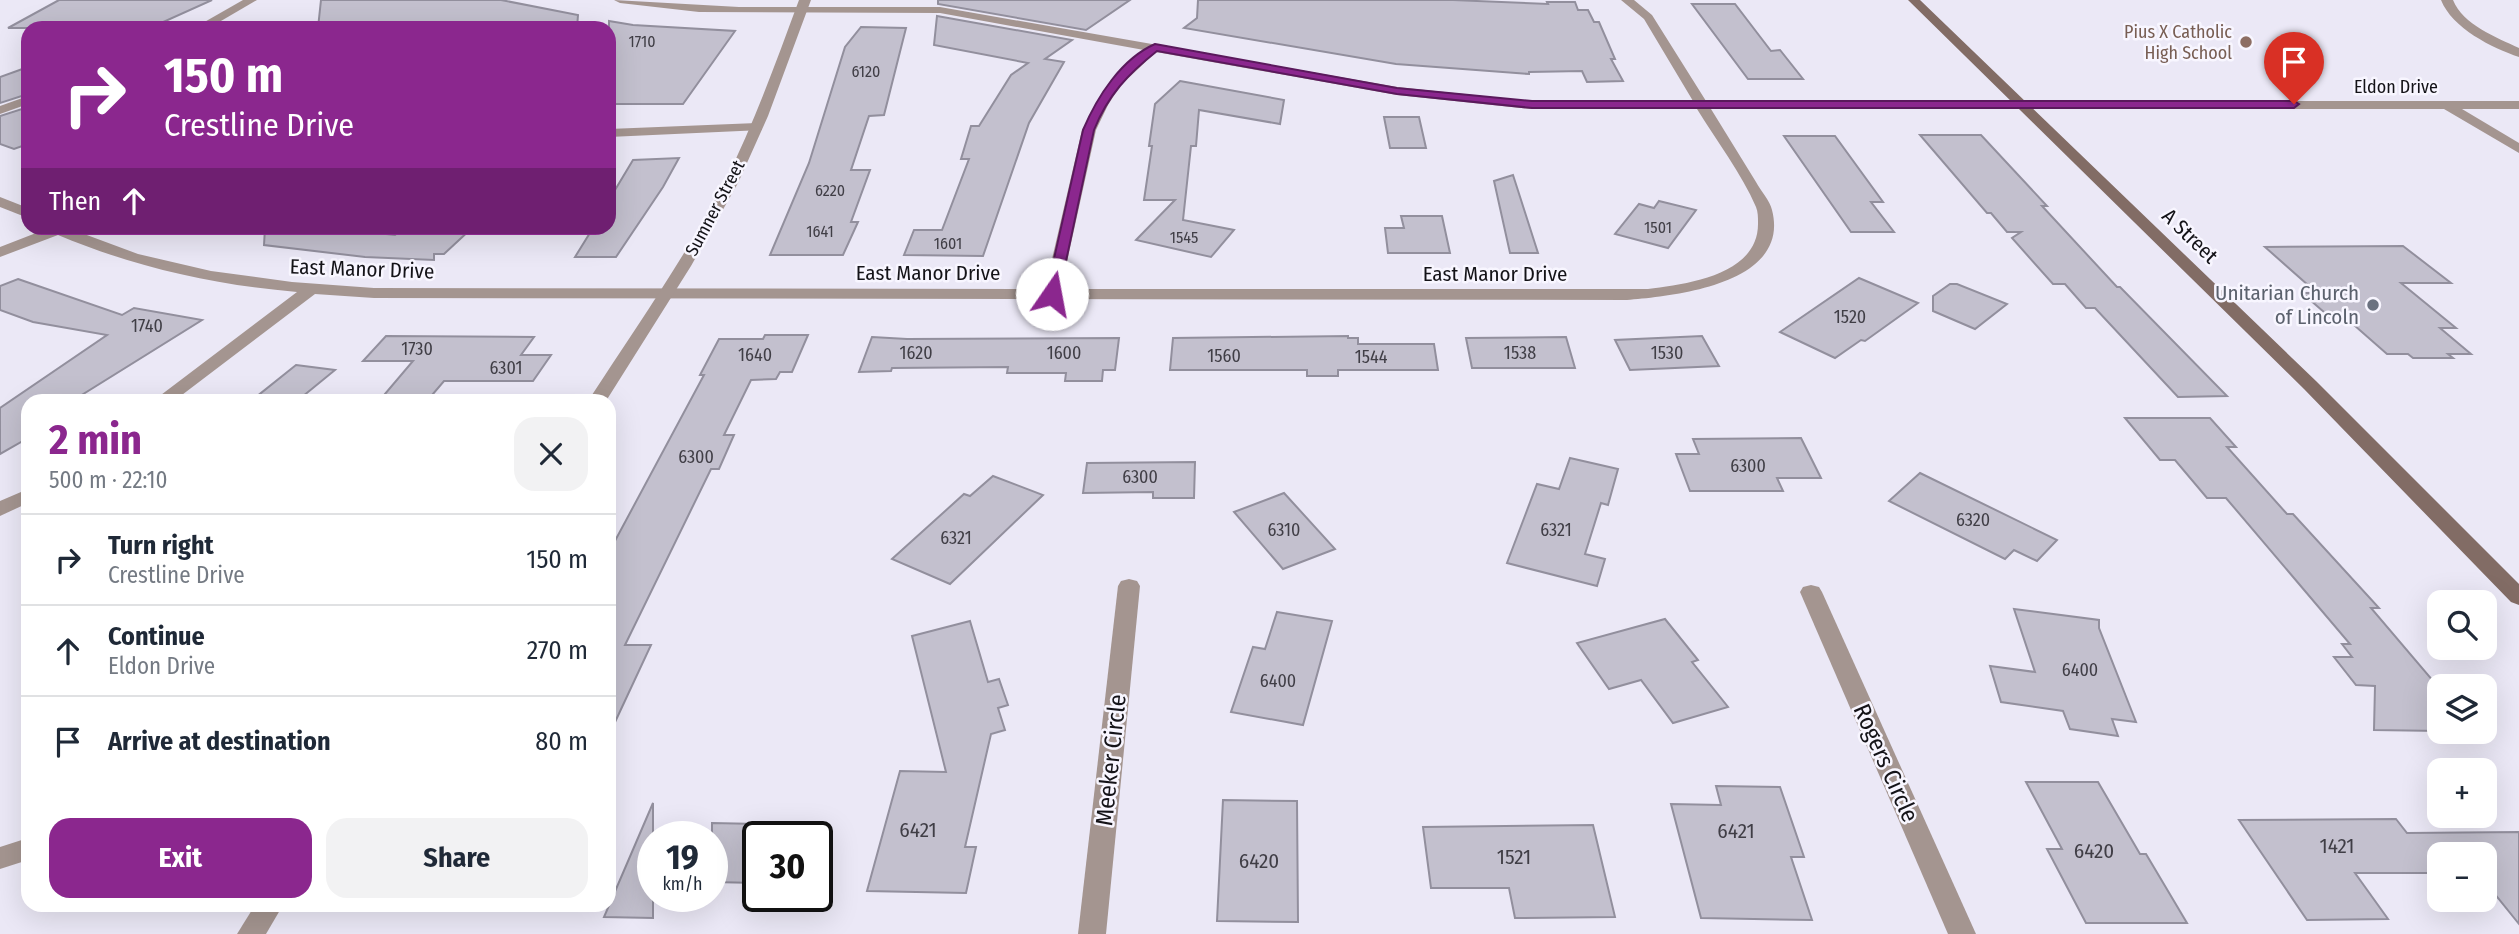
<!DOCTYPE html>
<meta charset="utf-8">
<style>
:root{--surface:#fff;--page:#f2f2f3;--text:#1f2937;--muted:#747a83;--line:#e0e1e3;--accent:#8b278e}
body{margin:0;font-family:"Fira Sans Condensed",sans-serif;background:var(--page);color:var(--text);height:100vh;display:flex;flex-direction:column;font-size:26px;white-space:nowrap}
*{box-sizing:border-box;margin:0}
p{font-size:23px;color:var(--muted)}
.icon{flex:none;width:38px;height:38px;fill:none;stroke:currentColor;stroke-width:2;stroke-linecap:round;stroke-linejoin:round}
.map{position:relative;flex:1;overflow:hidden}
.panel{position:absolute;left:21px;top:394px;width:595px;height:518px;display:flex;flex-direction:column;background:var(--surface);border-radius:21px;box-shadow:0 7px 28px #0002}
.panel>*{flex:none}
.banner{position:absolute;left:21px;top:21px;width:595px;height:214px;border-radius:21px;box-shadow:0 7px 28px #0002;background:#8b278e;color:#fff;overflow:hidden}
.fabs{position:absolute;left:2427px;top:590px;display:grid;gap:14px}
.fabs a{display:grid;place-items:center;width:70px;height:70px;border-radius:14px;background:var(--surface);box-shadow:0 7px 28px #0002;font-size:35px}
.speed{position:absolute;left:637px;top:821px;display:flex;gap:14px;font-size:35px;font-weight:700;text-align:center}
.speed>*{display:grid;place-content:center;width:91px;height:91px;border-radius:50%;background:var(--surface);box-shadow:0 7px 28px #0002;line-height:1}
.speed small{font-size:18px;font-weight:400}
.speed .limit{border:4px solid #111;border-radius:10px;background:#fff;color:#111}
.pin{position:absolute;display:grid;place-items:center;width:60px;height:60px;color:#fff;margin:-72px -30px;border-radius:50% 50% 50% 0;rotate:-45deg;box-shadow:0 0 7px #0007}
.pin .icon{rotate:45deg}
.me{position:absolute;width:77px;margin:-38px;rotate:12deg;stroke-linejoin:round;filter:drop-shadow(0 0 5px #0008)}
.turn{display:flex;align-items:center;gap:24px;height:147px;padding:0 28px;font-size:32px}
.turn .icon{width:91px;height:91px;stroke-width:2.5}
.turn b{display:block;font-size:49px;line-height:60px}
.then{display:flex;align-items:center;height:66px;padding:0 28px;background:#0003;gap:14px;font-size:26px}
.round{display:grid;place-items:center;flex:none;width:74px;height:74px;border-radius:21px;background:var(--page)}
.headline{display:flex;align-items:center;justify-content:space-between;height:119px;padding:0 28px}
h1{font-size:42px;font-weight:700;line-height:52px;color:var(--accent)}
.button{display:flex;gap:14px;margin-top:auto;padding:14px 28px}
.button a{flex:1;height:80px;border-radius:21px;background:var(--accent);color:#fff;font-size:28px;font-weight:700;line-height:80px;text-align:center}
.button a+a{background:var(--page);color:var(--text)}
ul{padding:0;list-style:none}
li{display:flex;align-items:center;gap:21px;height:91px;padding:0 28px;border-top:2px solid var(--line)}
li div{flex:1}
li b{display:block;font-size:26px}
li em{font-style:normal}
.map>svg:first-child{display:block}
</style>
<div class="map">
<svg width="2519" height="934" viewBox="0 0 2519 934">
<rect width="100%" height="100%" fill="#ebe8f6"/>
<!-- building -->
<g fill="#c3c0ce" stroke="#928f9d" stroke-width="2">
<polygon points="59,0 212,0 150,28 8,28"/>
<polygon points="321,0 501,0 578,15 577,28 318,28"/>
<polygon points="938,0 1130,0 1086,30 938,4"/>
<polygon points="1198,0 1453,0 1548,4 1547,2 1575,2 1578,10 1588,10 1594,22 1599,22 1615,59 1611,59 1623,81 1587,82 1582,71 1529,72 1529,74 1396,64 1184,28 1197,18"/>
<polygon points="1692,4 1735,4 1771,51 1780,50 1803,79 1748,79"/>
<polygon points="937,16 1072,40 1045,59 1064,62 1029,123 983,256 904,255 914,230 942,230 969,159 961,159 971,126 979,126 1011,75 1028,63 934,45"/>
<polygon points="609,21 633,25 735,31 683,104 609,104"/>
<polygon points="861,27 906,28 884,115 869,116 851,170 870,170 851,222 858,222 843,255 770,255 809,163 845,47"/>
<polygon points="28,67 28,94 0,103 0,77"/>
<polygon points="1180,81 1284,100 1280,124 1199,110 1196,146 1191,146 1183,220 1234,230 1211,257 1136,240 1175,200 1144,200 1152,146 1149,146 1155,104"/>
<polygon points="28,107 28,144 14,149 0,144 0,116"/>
<polygon points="1384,117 1419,117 1426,148 1390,148"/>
<polygon points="1920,135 1981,135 2047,206 2042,206 2117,287 2120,287 2227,396 2178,397 2095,308 2086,308 2065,284 2053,284 2012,238 2021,232 2007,232 1991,213 1987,213"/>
<polygon points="1784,136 1835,136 1883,202 1871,202 1894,232 1851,232"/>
<polygon points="679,158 663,187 616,257 575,257 593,228 609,228 609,200 633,160"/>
<polygon points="1513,175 1538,253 1510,253 1494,181"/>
<polygon points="1659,201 1696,210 1668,248 1615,234 1639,204 1654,208"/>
<polygon points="1401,216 1442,216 1450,253 1388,253 1385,228 1404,228"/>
<polygon points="265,228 330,228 395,235 404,228 472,228 444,254 434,254 434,260 365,257 264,245"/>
<polygon points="2403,246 2451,283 2401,283 2456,328 2440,328 2471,354 2448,354 2453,358 2413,358 2408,354 2387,354 2346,318 2332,319 2302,293 2317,293 2265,247"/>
<polygon points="1859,278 1918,303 1865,341 1861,340 1835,358 1780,332"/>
<polygon points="18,279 122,315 134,308 202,320 72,401 28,401 28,438 0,454 0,408 107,335 33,322 0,310 0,286"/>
<polygon points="1950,284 1957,284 2007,304 1975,329 1933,311 1933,296"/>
<polygon points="765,335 808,335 792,372 780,372 776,379 751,380 724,435 734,435 719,469 711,469 625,645 651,645 609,735 609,552 704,375 700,375 719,339 763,339"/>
<polygon points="386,336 534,337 521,355 551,355 533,381 444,381 427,401 379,401 413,361 363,361"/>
<polygon points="1348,336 1348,338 1358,338 1358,344 1434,344 1438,370 1338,370 1338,376 1307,376 1307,370 1170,370 1173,338"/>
<polygon points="1702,336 1719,366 1630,370 1615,340"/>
<polygon points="872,337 907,339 1119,338 1115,370 1103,370 1102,381 1065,381 1066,373 1007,373 1008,367 892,368 891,371 859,372"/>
<polygon points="1566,337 1575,368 1472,368 1466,338"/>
<polygon points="296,365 335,370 297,401 251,401"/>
<polygon points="2125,418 2210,418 2236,447 2227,447 2287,514 2293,514 2379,608 2371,608 2440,689 2440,731 2374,730 2375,686 2356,685 2334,657 2352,657 2342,644 2350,644 2226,498 2207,498 2175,460 2160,460"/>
<polygon points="1801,438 1821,478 1777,478 1783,491 1690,491 1676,454 1699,454 1693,439"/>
<polygon points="1570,458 1618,469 1608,505 1601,503 1585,554 1605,559 1597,586 1507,563 1537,484 1559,489"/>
<polygon points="1195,462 1194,498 1153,498 1153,492 1083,493 1087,463"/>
<polygon points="1920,473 2057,540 2037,561 2014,550 2005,559 1889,501"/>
<polygon points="993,476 1043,495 950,584 892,559 964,494 970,496"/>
<polygon points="1284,493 1335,549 1283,569 1234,512"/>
<polygon points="2014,609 2099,620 2099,628 2136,722 2112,719 2118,736 2070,729 2063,711 2001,702 1990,666 2035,672"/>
<polygon points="1277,612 1332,621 1303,725 1231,712 1253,647 1265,649"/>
<polygon points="1665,619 1698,660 1692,662 1728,707 1673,723 1641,680 1609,689 1577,643"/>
<polygon points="970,621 988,682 999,679 1008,705 998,708 1005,730 991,734 965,847 976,847 966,893 867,891 900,771 946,772 912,636"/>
<polygon points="2026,782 2098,782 2140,854 2146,854 2187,923 2086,923 2047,849 2062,849"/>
<polygon points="1716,786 1780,787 1804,857 1791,857 1812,920 1701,918 1671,804 1721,805"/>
<polygon points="1223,800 1297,801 1298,922 1217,921"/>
<polygon points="653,803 653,918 604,917"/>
<polygon points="2396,819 2407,833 2519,832 2519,924 2485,882 2485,854 2440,854 2440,873 2355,873 2388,919 2307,920 2239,820"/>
<polygon points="712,823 758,824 758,883 712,882"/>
<polygon points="1593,825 1615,917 1515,918 1509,888 1431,888 1423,827"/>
</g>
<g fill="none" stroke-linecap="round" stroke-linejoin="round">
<!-- minor -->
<g fill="#a49590" fill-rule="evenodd">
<polygon points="243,0 257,0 209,28 194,28"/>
<path d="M614 0 739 7H940L1397 87 1532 101H1693L1644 19 1621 0H1634L1652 15 1706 101H2519V109H2462L2519 143V153L2444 109H1711C1726 133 1741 158 1756 182 1761 191 1770 201 1772 210 1791 284 1675 296 1627 300L374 298 315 294 174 401H153L297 292C214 285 134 267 58 235L0 257V247L49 228H68L138 254 211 271 292 282 374 288 1045 289 1082 130 1104 91 1144 50 940 13 699 12 620 3ZM1156 52 1397 95 1532 109H1697C1716 140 1742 174 1756 207 1758 212 1758 217 1758 223 1759 275 1687 284 1648 289H1061L1096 130 1108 105 1120 86Z"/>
<path d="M2441 0H2453C2463 25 2496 37 2519 48V57C2492 48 2452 28 2441 0Z"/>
<polygon points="28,96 28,104 0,114 0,106"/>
<polygon points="757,123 762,124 762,130 609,137 609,129"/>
<polygon points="0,197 28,208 28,218 0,207"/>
<polygon points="28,489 28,503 0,516 0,501"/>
<polygon points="1129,579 1137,581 1140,586 1106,934 1078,934 1118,586 1121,581"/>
<polygon points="1811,585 1819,587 1822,592 1976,934 1948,934 1800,592 1803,587"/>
<polygon points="28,838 28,860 0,869 0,847"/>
</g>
<!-- tertiary -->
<g fill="#a49590" fill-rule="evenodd">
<path d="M799 0H811L768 116 738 183 691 266 606 401H588C635 329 684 259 724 183 754 124 776 62 799 0Z"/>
<polygon points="255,905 283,905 266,934 237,934"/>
</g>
<!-- secondary -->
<polygon fill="#826c65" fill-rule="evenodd" points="1908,0 1920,0 2316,381 2519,584 2519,605 2511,602 2304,389"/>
</g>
<!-- route -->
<path fill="#8b278e" stroke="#5a195c" stroke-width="2" d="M1155 44 1397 88 1532 101H2294L2299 104 2294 108H1532L1397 94 1157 51C1128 74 1108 95 1094 130L1059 294 1057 297H1048L1046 294 1083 130C1097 97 1121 59 1155 44Z"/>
<!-- markers -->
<circle fill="#8d6e63" stroke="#f8f6ff" stroke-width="2.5" cx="2246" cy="42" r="7"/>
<circle fill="#6b7280" stroke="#f8f6ff" stroke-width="2.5" cx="2373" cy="305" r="7"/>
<g text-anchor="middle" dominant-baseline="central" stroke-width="5" stroke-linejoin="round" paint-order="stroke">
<!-- far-number labels -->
<g font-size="16" fill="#403e46">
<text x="642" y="41">1710</text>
<text x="866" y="71">6120</text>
<text x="830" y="190">6220</text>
<text x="1658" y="227">1501</text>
<text x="820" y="231">1641</text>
<text x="1184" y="237">1545</text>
<text x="948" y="243">1601</text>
</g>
<!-- far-education labels -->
<g font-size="18" fill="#785e54" stroke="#f8f6ff" text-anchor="end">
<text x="2232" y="32">Pius X Catholic<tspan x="2232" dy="21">High School</tspan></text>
</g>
<!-- far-street labels -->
<g font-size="18" fill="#141318" stroke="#f8f6ff">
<text x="2396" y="87">Eldon Drive</text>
<text transform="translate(715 208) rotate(-62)">Sumner Street</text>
</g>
<!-- number labels -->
<g font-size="18" fill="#403e46">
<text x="1850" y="317">1520</text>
<text x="147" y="326">1740</text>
<text x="417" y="349">1730</text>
<text x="916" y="353">1620</text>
<text x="1064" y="353">1600</text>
<text x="1520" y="353">1538</text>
<text x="1667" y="353">1530</text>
<text x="755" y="355">1640</text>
<text x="1224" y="356">1560</text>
<text x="1371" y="357">1544</text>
<text x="506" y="368">6301</text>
<text x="696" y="457">6300</text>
<text x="1748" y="466">6300</text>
<text x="1140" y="477">6300</text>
<text x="1973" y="520">6320</text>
<text x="1284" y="530">6310</text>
<text x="1556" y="530">6321</text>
<text x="956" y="538">6321</text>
<text x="2080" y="670">6400</text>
<text x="1278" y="681">6400</text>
</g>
<!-- street labels -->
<g font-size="21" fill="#141318" stroke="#f8f6ff">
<text transform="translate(2190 236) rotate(44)">A Street</text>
<text transform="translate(362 269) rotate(2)">East Manor Drive</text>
<text x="928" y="273">East Manor Drive</text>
<text x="1495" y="274">East Manor Drive</text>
</g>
<!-- worship labels -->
<g font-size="21" fill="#5b616d" stroke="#f8f6ff" text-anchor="end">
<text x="2359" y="293">Unitarian Church<tspan x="2359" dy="24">of Lincoln</tspan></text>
</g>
<!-- near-number labels -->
<g font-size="21" fill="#403e46">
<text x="918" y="830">6421</text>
<text x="1736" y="831">6421</text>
<text x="2337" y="846">1421</text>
<text x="2094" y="851">6420</text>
<text x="1514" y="857">1521</text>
<text x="1259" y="861">6420</text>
</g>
<!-- near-street labels -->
<g font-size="24" fill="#141318" stroke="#f8f6ff">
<text transform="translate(1111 760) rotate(-84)">Meeker Circle</text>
<text transform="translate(1886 763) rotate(66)">Rogers Circle</text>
</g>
</g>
</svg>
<div class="fabs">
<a><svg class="icon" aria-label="search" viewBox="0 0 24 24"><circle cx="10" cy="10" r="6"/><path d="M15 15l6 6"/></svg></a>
<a><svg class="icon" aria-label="layers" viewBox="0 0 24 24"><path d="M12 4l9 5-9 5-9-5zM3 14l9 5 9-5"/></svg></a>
<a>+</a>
<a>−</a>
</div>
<div class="speed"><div>19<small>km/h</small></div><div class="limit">30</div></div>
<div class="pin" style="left:2294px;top:104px;background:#d93025"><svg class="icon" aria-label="arrive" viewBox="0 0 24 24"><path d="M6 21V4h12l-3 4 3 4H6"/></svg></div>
<svg class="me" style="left:1052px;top:294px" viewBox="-20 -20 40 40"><circle r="19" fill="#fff"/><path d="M0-13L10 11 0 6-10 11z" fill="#8b278e"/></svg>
<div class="banner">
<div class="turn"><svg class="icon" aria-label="right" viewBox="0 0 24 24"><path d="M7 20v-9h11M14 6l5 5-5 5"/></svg><div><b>150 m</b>Crestline Drive</div></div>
<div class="then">Then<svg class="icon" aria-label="ahead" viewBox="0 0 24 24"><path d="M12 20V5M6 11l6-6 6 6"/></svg></div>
</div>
<section class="panel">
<div class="headline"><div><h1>2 min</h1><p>500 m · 22:10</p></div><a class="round"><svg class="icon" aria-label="close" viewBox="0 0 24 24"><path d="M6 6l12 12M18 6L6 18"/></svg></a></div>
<ul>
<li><svg class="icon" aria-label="right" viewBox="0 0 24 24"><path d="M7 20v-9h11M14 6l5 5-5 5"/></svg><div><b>Turn right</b><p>Crestline Drive</p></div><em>150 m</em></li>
<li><svg class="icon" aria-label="ahead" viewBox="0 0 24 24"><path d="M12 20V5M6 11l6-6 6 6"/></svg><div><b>Continue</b><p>Eldon Drive</p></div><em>270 m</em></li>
<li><svg class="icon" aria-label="arrive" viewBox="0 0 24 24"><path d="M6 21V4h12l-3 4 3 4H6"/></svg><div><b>Arrive at destination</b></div><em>80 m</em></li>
</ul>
<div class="button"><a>Exit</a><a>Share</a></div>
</section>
</div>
